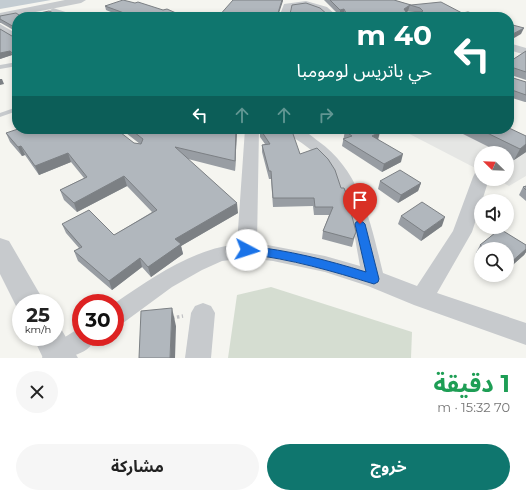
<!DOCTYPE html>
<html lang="ar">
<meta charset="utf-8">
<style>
:root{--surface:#fff;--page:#f6f6f6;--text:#222;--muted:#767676;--accent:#0f766e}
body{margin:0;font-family:Montserrat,"Noto Sans Arabic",sans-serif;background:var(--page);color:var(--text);direction:rtl;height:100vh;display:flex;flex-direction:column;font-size:15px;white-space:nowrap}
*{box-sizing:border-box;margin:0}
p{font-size:13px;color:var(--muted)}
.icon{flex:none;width:22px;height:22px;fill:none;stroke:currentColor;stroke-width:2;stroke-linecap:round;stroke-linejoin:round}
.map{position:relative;height:358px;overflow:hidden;direction:ltr}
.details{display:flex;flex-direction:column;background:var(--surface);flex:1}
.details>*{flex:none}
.guide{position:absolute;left:12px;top:12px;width:502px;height:122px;border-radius:16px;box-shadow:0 2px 6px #0003;direction:rtl;background:#0f766e;color:#fff;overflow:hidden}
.needle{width:26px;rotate:293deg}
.buttons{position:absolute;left:474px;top:146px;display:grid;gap:8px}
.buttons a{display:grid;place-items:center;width:40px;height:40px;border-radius:50%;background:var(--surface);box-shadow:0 2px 6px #0003;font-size:20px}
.speed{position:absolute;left:12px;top:294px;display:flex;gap:8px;font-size:20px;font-weight:700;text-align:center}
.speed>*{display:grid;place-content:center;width:52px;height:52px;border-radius:50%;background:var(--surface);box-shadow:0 2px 6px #0003;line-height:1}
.speed small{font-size:10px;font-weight:400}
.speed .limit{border:6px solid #d22;background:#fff;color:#111}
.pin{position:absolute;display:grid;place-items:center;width:34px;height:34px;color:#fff;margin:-41px -17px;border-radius:50% 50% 50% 0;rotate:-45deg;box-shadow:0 0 4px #0007}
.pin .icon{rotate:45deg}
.me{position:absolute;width:44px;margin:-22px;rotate:95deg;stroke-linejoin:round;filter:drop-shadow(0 0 3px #0008)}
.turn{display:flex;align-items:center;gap:14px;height:84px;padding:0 16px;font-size:18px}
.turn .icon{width:52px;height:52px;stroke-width:2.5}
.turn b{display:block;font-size:28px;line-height:34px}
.lanes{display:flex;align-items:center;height:38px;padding:0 16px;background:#0003;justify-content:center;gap:20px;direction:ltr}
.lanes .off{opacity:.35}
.round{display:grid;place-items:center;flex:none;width:42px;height:42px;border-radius:21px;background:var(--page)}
.head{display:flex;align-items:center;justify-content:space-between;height:68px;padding:0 16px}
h1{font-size:24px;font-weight:700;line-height:30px;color:#1e9e55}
.action{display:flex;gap:8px;margin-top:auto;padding:8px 16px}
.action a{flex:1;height:46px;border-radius:24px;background:var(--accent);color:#fff;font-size:16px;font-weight:700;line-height:46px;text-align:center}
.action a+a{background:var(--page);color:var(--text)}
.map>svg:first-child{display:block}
</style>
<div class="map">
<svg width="526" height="358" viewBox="0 0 526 358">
<rect width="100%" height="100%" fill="#f5f5f0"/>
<!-- built -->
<polygon fill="#e5e6e4" points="400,129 491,129 526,145 526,176 509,186 496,179 507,179 507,153 481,153 481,171"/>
<!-- green -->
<polygon fill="#d5ddd1" points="271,287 412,332 411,358 228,358 237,295"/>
<!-- water -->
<polygon fill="#c3ccd2" points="0,0 51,0 0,9"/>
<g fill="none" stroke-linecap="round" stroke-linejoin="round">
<!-- path -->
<polyline stroke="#c0c1c3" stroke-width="3.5" stroke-dasharray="2.5 2.5" stroke-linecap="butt" points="172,318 183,316"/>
<!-- service -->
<g fill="#c7cacd" fill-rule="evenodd">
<polygon points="17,62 17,66 0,69 0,65"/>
<polygon points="17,107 17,111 0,117 0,113"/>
</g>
<!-- minor -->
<g fill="#c7cacd" fill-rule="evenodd">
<path d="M306 1 327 7 338 17H328C319 6 304 3 291 8L289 17H279L284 4Z"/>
<polygon points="53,8 75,15 77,17 63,17 50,13 49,11"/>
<polygon points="0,24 17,34 17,41 0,31"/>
<polygon points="509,43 526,48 526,55 509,50"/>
<path d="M245 129H259L257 243 325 256 360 266C354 234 350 193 328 166 316 152 300 141 284 132L282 129C287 129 295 128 300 129 306 131 313 137 318 141 362 172 371 225 383 273L417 286 453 231 473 177 475 173 481 172V179H489L472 232 437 293 526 323V345L414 305 368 286 325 272 273 261 247 258 222 261 202 270 172 287 123 323 115 326V303C153 277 191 250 237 244Z"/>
<polygon points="203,303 211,306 215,313 211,358 185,358 191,313 195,306"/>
<path d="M81 327V337H97C86 358 65 358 42 358L46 349Z"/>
</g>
<!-- tertiary -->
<g fill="#c7cacd" fill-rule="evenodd">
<polygon points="65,0 86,0 81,3 0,19 0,13"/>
<polygon points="0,238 9,241 45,303 21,303 21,313 19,312 0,274"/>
<polygon points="55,325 60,327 78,358 43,358 33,337 55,337"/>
</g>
</g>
<!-- wall -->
<g fill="#989da3" fill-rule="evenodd">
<path d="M324 0H394L411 5 487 17H345L344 15 340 16ZM408 11 415 12H406Z"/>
<polygon points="105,6 185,17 118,15 106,10"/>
<polygon points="0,16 22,17 62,17 17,17 17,35 17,32 1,23 0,23"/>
<polygon points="0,29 17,39 17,60 12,55 0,59"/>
<polygon points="526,51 526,80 511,75 510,77 526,82 526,102 525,102 509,97 509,62"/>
<polygon points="121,129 237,129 235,171 188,159 238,213 181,246 183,254 151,277 142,267 112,290 78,261 74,251 79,248 66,233 62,224 114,235 152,212 127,186 77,212 64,200 60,190 84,178 71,162 39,175 25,155 22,156 10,142 6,133 140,144"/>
<polygon points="260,129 300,154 356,232 352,247 322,239 323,231 329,215 314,215 313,206 273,207 271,179 269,179 262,152 262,145 265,144 260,137"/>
<polygon points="453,129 509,129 526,136 526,152 514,160 507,156 507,153 501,153"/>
<polygon points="345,131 378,139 401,162 382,172 342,146"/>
<polygon points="380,181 421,183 418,191 398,203 378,189"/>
<polygon points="526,186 526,201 519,195 523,187"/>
<polygon points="401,216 442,226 421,241 398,224"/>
<polygon points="500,229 526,245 526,252 524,255 507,270 507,249 481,249 481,256 476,253 480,245"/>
</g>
<!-- shaded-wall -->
<g fill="#7c8084">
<polygon points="282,0 283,0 283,1 278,16 278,13"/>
<polygon points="410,5 408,11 403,15 404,9"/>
<polygon points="344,9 344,15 340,16 340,10"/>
<polygon points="335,15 334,17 328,17"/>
<polygon points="524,28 521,34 509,41 509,36"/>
<polygon points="10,51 12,55 0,59 0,53"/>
<polygon points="0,79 2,79 4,84 0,85"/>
<polygon points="236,129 237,129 235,171 235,161"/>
<polygon points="380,132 378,140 372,136"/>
<polygon points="526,144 526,152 514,160 520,149"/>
<polygon points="21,146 25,155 22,156 18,147"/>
<polygon points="68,153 71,162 39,175 35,166"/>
<polygon points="403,154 401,162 382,172 384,164"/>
<polygon points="124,176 127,186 77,212 74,203"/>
<polygon points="421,183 418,191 398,203 401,195"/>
<polygon points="237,203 238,213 181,246 183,254 151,277 148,267 175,239"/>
<polygon points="445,217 442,226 421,241 424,232"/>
<polygon points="526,249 526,252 524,255 507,270 507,268 509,264"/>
<polygon points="140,258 142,267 112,290 109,281"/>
<polygon points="172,308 176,326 175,358 170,358"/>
</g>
<!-- building -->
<g fill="#b1b7bd" stroke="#7c8084" fill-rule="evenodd">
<polygon points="123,0 135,3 138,2 163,10 167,9 185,17 110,17 124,13 105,6"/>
<polygon points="233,0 282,0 278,13 279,15 290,14 292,5 306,3 320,8 328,15 335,15 328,17 218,17"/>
<path d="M330 0H394L411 5 441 2 462 13 468 12 487 17H348L344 9 340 10ZM410 5 420 8 423 11 421 12H406L404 9Z"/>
<polygon points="49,11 62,17 17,17 17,35 16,28 0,19 0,16 16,13 22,17"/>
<polygon points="509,24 524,28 509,36"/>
<polygon points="0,29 17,39 17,57 10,51 0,53"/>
<polygon points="526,51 526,72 511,67 510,77 526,82 526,95 509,89 509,62"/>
<polygon points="509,128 526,136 526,144 520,149 479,129 509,129"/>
<polygon points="18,129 116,129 134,143 141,144 143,139 130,129 236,129 235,161 175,147 237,203 175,239 181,244 148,267 140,258 109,281 74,251 82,247 62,224 89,210 114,235 157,210 124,176 74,203 60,190 87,177 68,153 35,166 21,146 18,147 6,133"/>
<polygon points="260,129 289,129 292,131 300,154 317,148 328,159 335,170 341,188 344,188 346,193 356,232 353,239 323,231 333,207 315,207 314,198 273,198 271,171 269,171 262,145 270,144"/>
<polygon points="349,129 374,129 380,132 372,136 403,154 384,164 343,139 352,136 345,131"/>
<polygon points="400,170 421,183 401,195 380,181"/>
<polygon points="526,186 526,190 523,187"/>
<polygon points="422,202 445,217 424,232 401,216"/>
<polygon points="500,229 526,245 526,249 509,264 507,263 507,249 486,249 480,245"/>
<polygon points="172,308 170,358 139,358 141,311"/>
</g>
<!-- route -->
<path fill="#1a73e8" stroke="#114b97" d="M360 221 363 222 365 224 379 279 378 282 374 284C332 271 291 259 247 254L244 253 242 250 244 247 247 246C288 250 327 260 366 272L355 224 356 222Z"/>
</svg>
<div class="buttons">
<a><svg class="needle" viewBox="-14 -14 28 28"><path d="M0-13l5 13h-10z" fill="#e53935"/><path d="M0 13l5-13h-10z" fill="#767676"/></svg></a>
<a><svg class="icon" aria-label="sound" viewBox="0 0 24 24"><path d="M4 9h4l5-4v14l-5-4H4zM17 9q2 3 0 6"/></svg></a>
<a><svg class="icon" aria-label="search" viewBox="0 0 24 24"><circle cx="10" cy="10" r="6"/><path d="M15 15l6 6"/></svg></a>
</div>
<div class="speed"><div>25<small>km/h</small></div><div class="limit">30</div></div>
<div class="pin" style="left:360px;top:224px;background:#d93025"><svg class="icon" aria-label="arrive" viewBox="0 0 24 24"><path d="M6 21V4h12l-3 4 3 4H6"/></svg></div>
<svg class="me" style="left:247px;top:250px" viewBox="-20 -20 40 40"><circle r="19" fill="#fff"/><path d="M0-13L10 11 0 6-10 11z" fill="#1a73e8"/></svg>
<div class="guide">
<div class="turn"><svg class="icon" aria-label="left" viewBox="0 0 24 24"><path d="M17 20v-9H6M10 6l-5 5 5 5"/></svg><div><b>40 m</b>حي باتريس لومومبا</div></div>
<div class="lanes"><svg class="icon" aria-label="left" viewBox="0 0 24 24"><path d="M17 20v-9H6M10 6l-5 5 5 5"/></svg><svg class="icon off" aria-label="ahead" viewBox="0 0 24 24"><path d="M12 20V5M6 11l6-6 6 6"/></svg><svg class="icon off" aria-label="ahead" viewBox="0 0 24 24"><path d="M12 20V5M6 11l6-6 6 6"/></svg><svg class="icon off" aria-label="right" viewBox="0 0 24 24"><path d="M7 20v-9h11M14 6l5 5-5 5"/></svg></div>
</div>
</div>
<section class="details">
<div class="head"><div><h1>1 دقيقة</h1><p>70 m · 15:32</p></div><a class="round"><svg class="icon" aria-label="close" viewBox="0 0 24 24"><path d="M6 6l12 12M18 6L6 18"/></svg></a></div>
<div class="action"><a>خروج</a><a>مشاركة</a></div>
</section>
